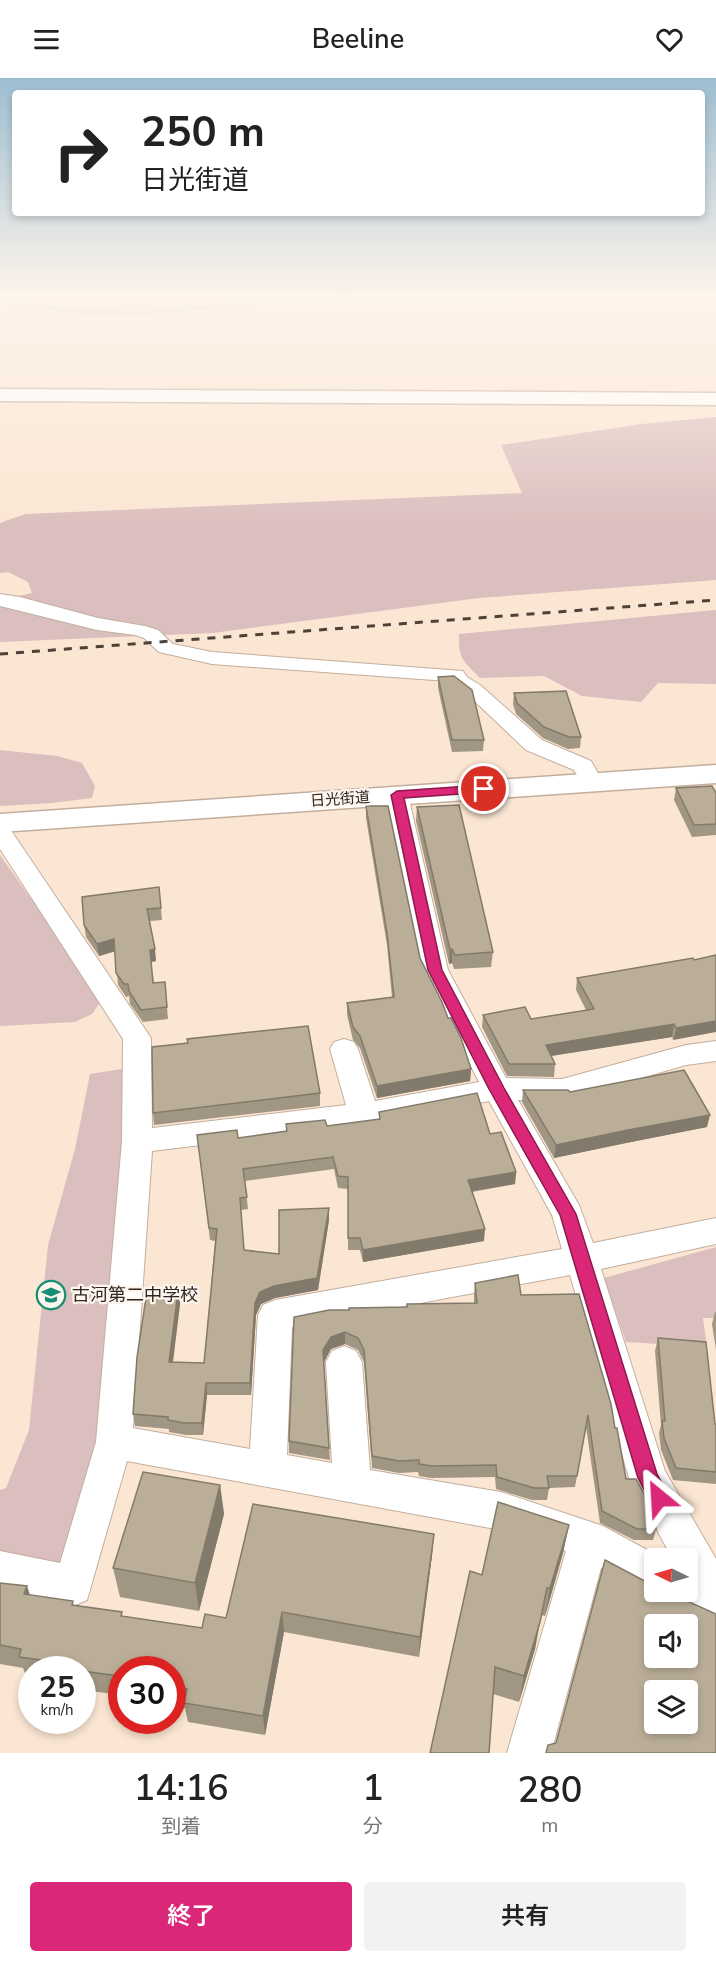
<!DOCTYPE html>
<html lang="ja">
<meta charset="utf-8">
<style>
:root{--surface:#fff;--page:#f2f2f2;--text:#222;--muted:#767676;--accent:#db2777}
body{margin:0;font-family:"Nunito Sans","Noto Sans JP",sans-serif;background:var(--page);color:var(--text);height:100vh;display:flex;flex-direction:column;font-size:22px;white-space:nowrap}
*{box-sizing:border-box;margin:0}
p{font-size:20px;color:var(--muted)}
.icon{flex:none;width:33px;height:33px;fill:none;stroke:currentColor;stroke-width:2;stroke-linecap:round;stroke-linejoin:round}
.map{position:relative;height:1675px;overflow:hidden}
.drawer{display:flex;flex-direction:column;background:var(--surface);flex:1}
.drawer>*{flex:none}
.guide{position:absolute;left:12px;top:12px;width:693px;height:126px;border-radius:6px;box-shadow:0 3px 9px #0003;background:#fff;color:var(--text);overflow:hidden}
.needle{width:39px;rotate:275deg}
.buttons{position:absolute;left:644px;top:1470px;display:grid;gap:12px}
.buttons a{display:grid;place-items:center;width:54px;height:54px;border-radius:6px;background:var(--surface);box-shadow:0 3px 9px #0003;font-size:30px}
.speed{position:absolute;left:18px;top:1578px;display:flex;gap:12px;font-size:30px;font-weight:700;text-align:center}
.speed>*{display:grid;place-content:center;width:78px;height:78px;border-radius:50%;background:var(--surface);box-shadow:0 3px 9px #0003;line-height:1}
.speed small{font-size:15px;font-weight:400}
.speed .limit{border:9px solid #d22;background:#fff;color:#111}
.pin{position:absolute;display:grid;place-items:center;width:51px;height:51px;color:#fff;margin:-26px;border:3px solid #fff;border-radius:50%;box-shadow:0 2px 6px #0007}
.me{position:absolute;width:66px;margin:-33px;rotate:333deg;stroke-linejoin:round;filter:drop-shadow(0 0 4px #0008)}
.turn{display:flex;align-items:center;gap:21px;height:126px;padding:0 30px;font-size:27px}
.turn .icon{width:78px;height:78px;stroke-width:2.5}
.turn b{display:block;font-size:42px;line-height:51px}
.eta{display:flex;justify-content:space-evenly;align-items:center;height:102px;text-align:center}
.eta b{font-size:36px;font-weight:600;line-height:42px}
.action{display:flex;gap:12px;margin-top:auto;padding:12px 30px}
.action a{flex:1;height:69px;border-radius:6px;background:var(--accent);color:#fff;font-size:24px;font-weight:600;line-height:69px;text-align:center}
.action a+a{background:var(--page);color:var(--text)}
header{display:flex;justify-content:space-between;align-items:center;height:78px;padding:0 30px;background:var(--surface);font-size:27px;font-weight:600}
.map>svg:first-child{display:block}
</style>
<header><svg class="icon" aria-label="menu" viewBox="0 0 24 24"><path d="M4 6h16M4 12h16M4 18h16"/></svg>Beeline<svg class="icon" aria-label="heart" viewBox="0 0 24 24"><path d="M12 20l-8-8c-3-5 5-10 8-4 3-6 11-1 8 4z"/></svg></header>
<div class="map">
<svg width="716" height="1675" viewBox="0 0 716 1675">
<rect width="100%" height="100%" fill="#fbe6d3"/>
<!-- green -->
<g fill="#dbbfbe">
<polygon points="716,339 716,502 479,520 213,555 0,564 0,522 32,515 28,504 8,494 0,495 0,445 25,436 522,415 501,367 642,346"/>
<path d="M716 532V606L658 605 641 624 582 618 544 598 480 600C463 583 458 581 459 556Z"/>
<polygon points="0,672 57,678 82,685 95,708 92,720 52,725 0,728"/>
<polygon points="0,777 102,922 92,936 75,944 0,948"/>
<polygon points="128,990 102,1358 63,1489 0,1481 0,1412 6,1410 29,1352 48,1167 75,1071 90,996"/>
<polygon points="716,1169 716,1240 703,1240 707,1269 626,1264 604,1200"/>
</g>
<g fill="none" stroke-linecap="round" stroke-linejoin="round">
<!-- stream -->
<polyline stroke="#cdccae" stroke-width="4" points="0,223 81,234 145,235 375,214"/>
<!-- street casing -->
<g stroke="#c3ae9d" stroke-width="2">
<g id="street">
<polygon points="0,516 20,519 98,540 145,548 158,552 173,566 212,574 463,593 467,599 480,607 542,662 591,683 603,704 600,709 592,711 584,709 574,692 526,672 466,615 448,603 212,586 159,574 144,560 135,557 97,552 0,528"/>
<path d="M397 710 405 712 408 717 448 892 506 1000 562 1001 686 967 716 963V983L686 987 562 1023 518 1022 579 1127 593 1165 716 1140V1166L601 1191 665 1393 716 1481V1546L673 1527 667 1514H687V1480H672L629 1400 570 1197 292 1249 287 1377 332 1385 326 1284 332 1273 344 1268 356 1273 362 1284 370 1392 501 1414 603 1448 662 1480H654V1514H665L654 1518 601 1490 551 1675H507L566 1473 501 1452 127 1383 87 1522 73 1528 0 1513V1473L60 1485 96 1364 122 1063 123 961 0 771V746L8 748 151 960 152 1050 346 1027 330 971 334 964 344 961 354 964 358 971 375 1023 479 1004 422 892 386 717 389 712ZM489 1023 552 1137 562 1171 275 1222 263 1227 258 1237 250 1371 133 1350 152 1073 364 1047Z"/>
</g>
</g>
<!-- secondary casing -->
<g stroke="#c3ae9d" stroke-width="3">
<polygon id="secondary" points="716,687 716,705 0,754 0,736"/>
</g>
<!-- highway casing -->
<g stroke="#c3ae9d" stroke-width="3">
<polygon id="highway" points="0,311 716,315 716,327 0,323"/>
</g>
<!-- street -->
<use href="#street" fill="#fff" fill-rule="evenodd"/>
<!-- secondary -->
<use href="#secondary" fill="#fff" fill-rule="evenodd"/>
<!-- highway -->
<use href="#highway" fill="#fff" fill-rule="evenodd"/>
<!-- rail -->
<polyline stroke="#4c4239" stroke-width="3" stroke-dasharray="8 8" stroke-linecap="butt" points="0,576 716,522"/>
</g>
<!-- wall -->
<g fill="#a09683">
<polygon points="438,599 484,662 483,673 452,674 438,610"/>
<polygon points="514,615 581,659 580,670 568,671 543,660 516,636 513,626"/>
<polygon points="676,710 716,715 716,757 692,759 674,722"/>
<polygon points="366,728 420,880 471,991 470,1003 377,1020 360,970 353,962 347,937 347,925 392,919 387,867 366,740"/>
<polygon points="417,729 493,874 491,889 454,891 452,885 449,886 416,743"/>
<polygon points="159,809 162,842 150,843 156,883 151,884 154,905 165,904 168,941 143,944 130,926 129,918 126,919 118,907 115,873 99,878 86,859 84,847"/>
<polygon points="693,880 673,962 672,959 551,978 555,986 554,999 507,998 482,949 483,937 531,941 586,932 576,912 577,900"/>
<polygon points="523,1012 570,1014 707,1049 626,1065 554,1080 522,1024"/>
<polygon points="320,1015 320,1028 154,1047 153,1035"/>
<polygon points="379,1034 490,1056 516,1094 515,1106 472,1114 484,1163 363,1184 360,1172 348,1172 348,1111 338,1110 334,1091 245,1103 248,1131 241,1132 244,1172 279,1176 329,1130 329,1142 318,1212 275,1220 261,1226 256,1237 251,1317 207,1317 203,1357 186,1357 169,1354 169,1351 135,1348 133,1336 178,1214 180,1226 173,1285 204,1285 215,1163 210,1162 197,1057 238,1060 286,1053 286,1046 327,1048 379,1042"/>
<polygon points="475,1205 521,1217 615,1350 626,1401 656,1451 653,1462 634,1462 600,1445 586,1349 575,1409 549,1410 547,1422 532,1422 496,1411 495,1399 431,1400 419,1398 418,1394 399,1395 372,1390 364,1284 358,1272 345,1266 331,1271 324,1284 330,1382 289,1375 289,1363 294,1239 349,1232 474,1225 474,1217"/>
<polygon points="715,1234 716,1234 716,1272 712,1246"/>
<polygon points="658,1260 716,1346 716,1406 673,1402 661,1372 659,1355 661,1347 655,1273"/>
<polygon points="220,1407 224,1436 199,1533 120,1519 113,1490"/>
<polygon points="569,1447 563,1475 545,1538 541,1537 535,1571 519,1624 493,1616 482,1497"/>
<polygon points="434,1456 432,1477 419,1579 284,1554 265,1657 188,1644 185,1630 172,1628 172,1592 122,1592 122,1617 82,1612 82,1592 32,1592 32,1599 26,1598 23,1590 0,1586 0,1505 30,1517 74,1527 123,1538 202,1550"/>
</g>
<!-- shaded-wall -->
<g fill="#827a6a">
<polygon points="114,861 116,873 99,878 97,866"/>
<polygon points="155,871 156,883 151,884 150,872"/>
<polygon points="452,871 452,885 449,886 450,872"/>
<polygon points="716,943 716,954 673,962 676,950"/>
<polygon points="674,946 672,959 544,979 546,967"/>
<polygon points="471,991 470,1003 377,1020 377,1008"/>
<polygon points="710,1037 707,1049 626,1065 554,1080 556,1067 628,1052"/>
<polygon points="516,1094 515,1106 467,1114 468,1102"/>
<polygon points="329,1130 329,1142 318,1212 275,1220 261,1226 256,1237 251,1317 250,1305 255,1225 260,1214"/>
<polygon points="485,1151 484,1163 363,1184 363,1172"/>
<polygon points="178,1214 180,1226 171,1297 169,1284"/>
<polygon points="345,1254 345,1266 331,1271 324,1284 323,1272 331,1259"/>
<polygon points="206,1305 207,1317 203,1357 202,1345"/>
<polygon points="220,1407 224,1436 199,1533 195,1505"/>
<polygon points="569,1447 563,1475 545,1538 550,1510"/>
<polygon points="434,1456 432,1477 419,1579 420,1559"/>
<polygon points="27,1508 34,1529 24,1516"/>
<polygon points="282,1534 284,1554 265,1657 263,1638"/>
<polygon points="540,1544 535,1571 519,1624 524,1598"/>
</g>
<!-- building -->
<g fill="#baae98" stroke="#827a6a" stroke-width="1.5" fill-rule="evenodd">
<polygon points="454,598 472,612 484,662 452,662 438,599"/>
<polygon points="566,613 581,659 569,659 544,649 517,625 514,615"/>
<polygon points="712,708 716,715 716,746 694,747 676,710"/>
<polygon points="459,727 493,874 455,877 452,871 450,872 417,729"/>
<polygon points="366,728 388,728 420,880 442,924 448,940 451,940 461,960 471,991 377,1008 360,958 353,949 347,925 394,919 387,855"/>
<polygon points="159,809 161,830 147,831 155,871 150,872 153,905 165,904 167,929 141,932 129,913 128,906 124,906 116,895 114,861 97,866 84,847 82,819"/>
<polygon points="716,877 716,943 676,950 674,946 546,967 555,986 509,986 483,937 525,929 531,941 594,931 577,900 693,880 694,882"/>
<polygon points="308,948 320,1015 153,1035 152,969 188,965 187,961"/>
<polygon points="684,992 710,1037 628,1052 556,1067 523,1012 568,1012 570,1014"/>
<polygon points="477,1015 490,1056 501,1054 516,1094 468,1102 485,1151 363,1172 360,1160 348,1160 348,1099 338,1098 333,1079 243,1091 247,1119 240,1120 244,1172 279,1176 279,1132 329,1130 317,1200 274,1208 260,1214 255,1225 250,1305 206,1305 202,1345 184,1345 168,1342 168,1339 133,1336 137,1279 147,1213 178,1214 169,1284 204,1285 217,1151 209,1150 197,1057 237,1052 238,1060 287,1053 286,1046 325,1042 327,1048 380,1041 379,1034"/>
<polygon points="518,1197 521,1217 579,1216 611,1326 615,1350 617,1350 626,1401 636,1401 653,1432 656,1451 637,1451 602,1433 588,1337 577,1398 547,1398 549,1410 534,1410 497,1399 496,1387 432,1388 419,1386 419,1382 399,1383 372,1378 364,1272 358,1260 345,1254 331,1259 323,1272 329,1370 289,1363 294,1239 329,1232 349,1232 349,1230 407,1229 407,1226 477,1225 475,1205"/>
<polygon points="658,1260 706,1264 715,1346 716,1346 716,1394 676,1390 664,1360 662,1343 665,1343"/>
<polygon points="143,1394 220,1407 195,1505 113,1490"/>
<polygon points="498,1424 569,1447 550,1510 547,1510 540,1544 524,1598 495,1589 489,1675 430,1675 470,1493 482,1497"/>
<polygon points="253,1426 434,1456 420,1559 282,1534 263,1638 184,1625 187,1611 172,1609 172,1592 122,1592 122,1602 118,1602 119,1598 82,1593 82,1592 69,1591 70,1586 19,1579 21,1571 0,1567 0,1505 27,1508 24,1516 73,1523 72,1527 122,1534 121,1538 202,1550 205,1536 226,1540"/>
<path d="M605 1482 654 1508V1514H673L676 1518 716 1536V1675H546L548 1667 556 1665ZM654 1546H687V1580H654ZM654 1612H687V1646H654Z"/>
</g>
<!-- sky -->
<linearGradient id="sky" x2="0" y2="1"><stop stop-color="#9dbed1"/><stop offset="0.48" stop-color="#fdf4eb"/><stop offset="1" stop-color="#fdf4eb" stop-opacity="0"/></linearGradient>
<rect width="716" height="449" fill="url(#sky)"/>
<!-- route -->
<polygon fill="#db2777" stroke="#8e194d" stroke-width="1.5" points="484,707 490,711 488,714 404,720 442,892 504,1010 576,1136 657,1396 670,1420 667,1427 659,1430 652,1427 638,1400 560,1137 489,1011 428,892 391,717 397,713"/>
<!-- icons -->
<defs>
<g id="school-ring" transform="scale(1.5)"><circle r="9.5" fill="#fef5ee" stroke="#168e71" stroke-width="1.5"/><path d="M0-5L7-2L0 1L-7-2ZM-4 1L0 2.5L4 1V4Q0 6-4 4Z" fill="#168e71"/></g>
</defs>
<g fill-rule="evenodd">
<use href="#school-ring" x="51" y="1217"/>
</g>
<g text-anchor="middle" dominant-baseline="central" stroke-width="4.5" stroke-linejoin="round" paint-order="stroke">
<!-- street labels -->
<g font-size="15" fill="#2e261f" stroke="#fef5ee">
<text transform="translate(340 721) rotate(-4)">日光街道</text>
</g>
<!-- near-poi labels -->
<g font-size="18" fill="#2e261f" stroke="#fef5ee" text-anchor="start">
<text x="72" y="1217">古河第二中学校</text>
</g>
</g>
</svg>
<div class="buttons">
<a><svg class="needle" viewBox="-14 -14 28 28"><path d="M0-13l5 13h-10z" fill="#e53935"/><path d="M0 13l5-13h-10z" fill="#767676"/></svg></a>
<a><svg class="icon" aria-label="sound" viewBox="0 0 24 24"><path d="M4 9h4l5-4v14l-5-4H4zM17 9q2 3 0 6"/></svg></a>
<a><svg class="icon" aria-label="layers" viewBox="0 0 24 24"><path d="M12 4l9 5-9 5-9-5zM3 14l9 5 9-5"/></svg></a>
</div>
<div class="speed"><div>25<small>km/h</small></div><div class="limit">30</div></div>
<div class="pin" style="left:484px;top:711px;background:#d93025"><svg class="icon" aria-label="arrive" viewBox="0 0 24 24"><path d="M6 21V4h12l-3 4 3 4H6"/></svg></div>
<svg class="me" style="left:659px;top:1420px" viewBox="-20 -20 40 40"><path d="M0-17L14 15 0 8-14 15z" fill="#db2777" stroke="#fff" stroke-width="4"/></svg>
<div class="guide">
<div class="turn"><svg class="icon" aria-label="right" viewBox="0 0 24 24"><path d="M7 20v-9h11M14 6l5 5-5 5"/></svg><div><b>250 m</b>日光街道</div></div>
</div>
</div>
<section class="drawer">
<div class="eta">
<div><b>14:16</b><p>到着</p></div>
<div><b>1</b><p>分</p></div>
<div><b>280</b><p>m</p></div>
</div>
<div class="action"><a>終了</a><a>共有</a></div>
</section>
